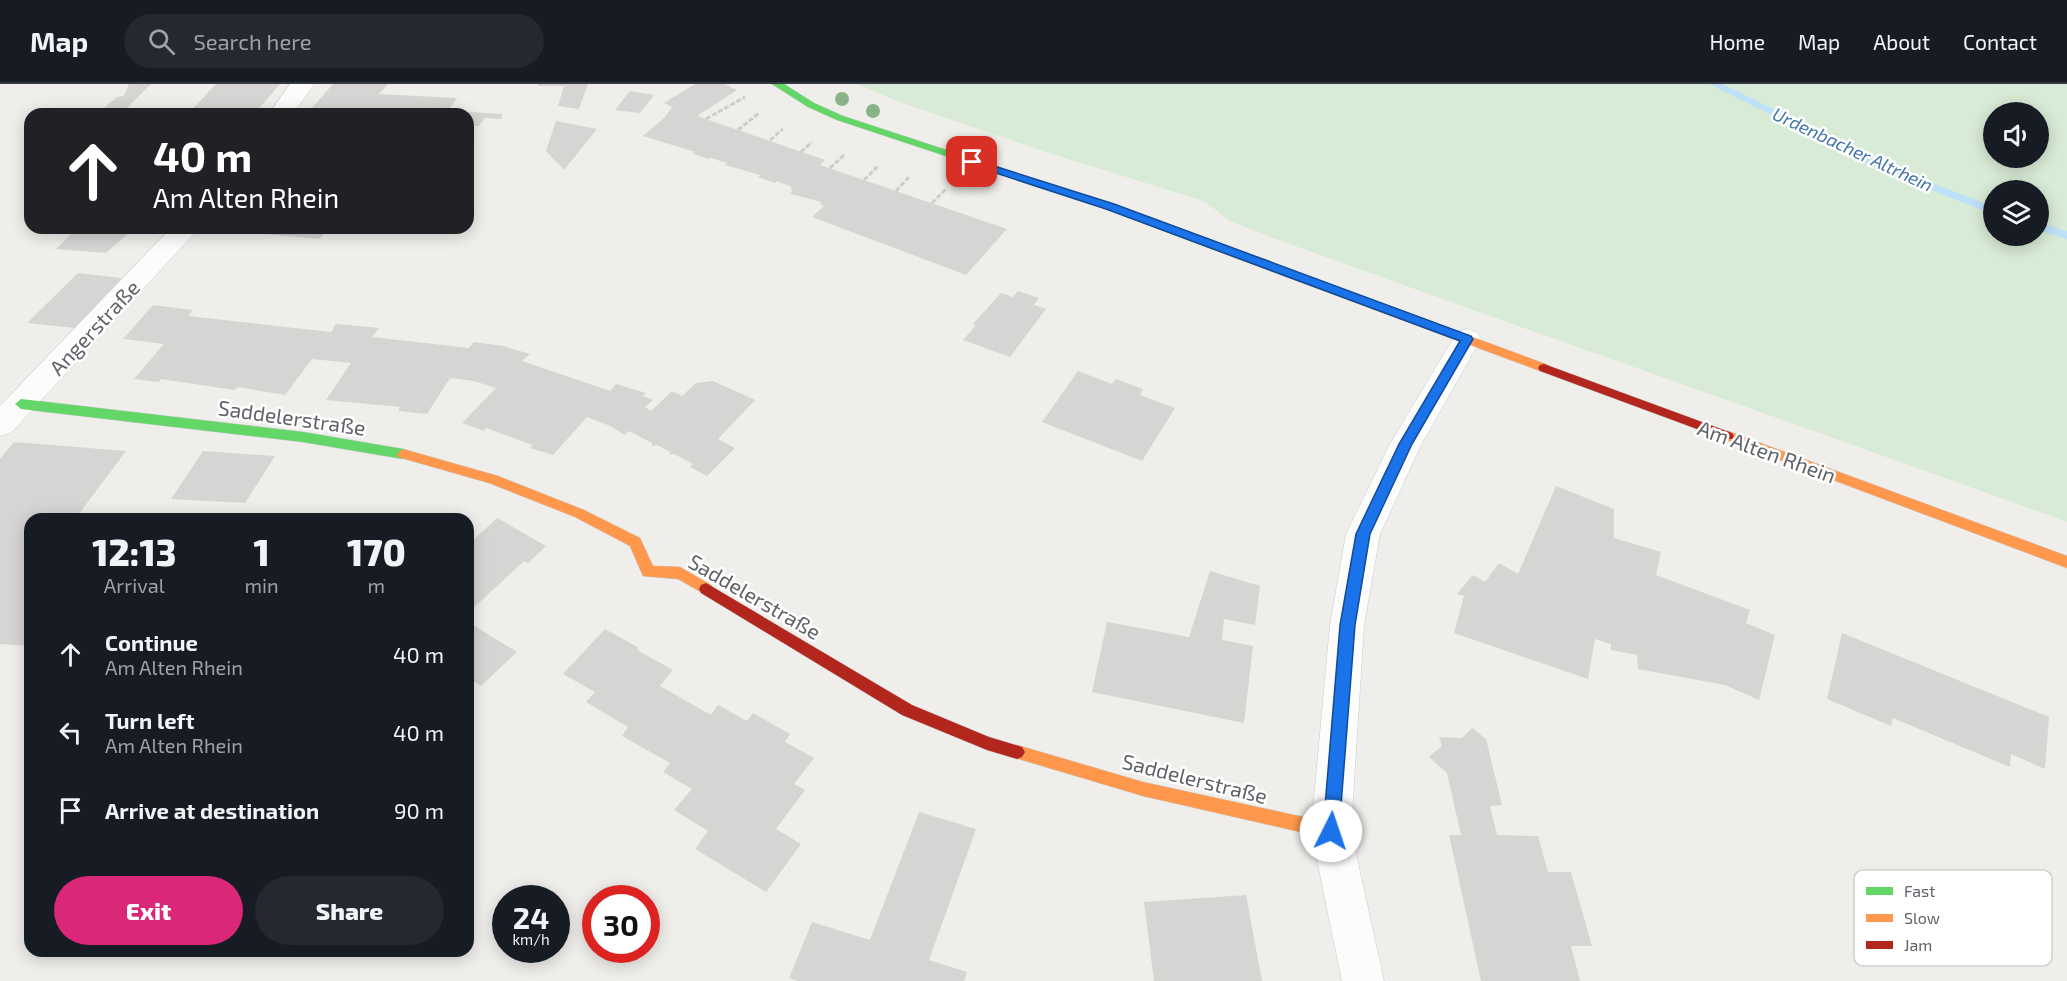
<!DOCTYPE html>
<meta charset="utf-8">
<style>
:root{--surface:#171b24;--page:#242831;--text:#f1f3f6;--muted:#9ea1a6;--line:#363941;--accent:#db2777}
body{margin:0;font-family:"Exo 2",sans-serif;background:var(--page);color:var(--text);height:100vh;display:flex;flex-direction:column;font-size:22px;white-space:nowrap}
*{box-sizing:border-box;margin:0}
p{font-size:20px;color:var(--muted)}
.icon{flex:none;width:33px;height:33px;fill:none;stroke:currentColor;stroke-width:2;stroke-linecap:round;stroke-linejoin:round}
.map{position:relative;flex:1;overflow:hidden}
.sheet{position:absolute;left:24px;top:429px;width:450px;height:444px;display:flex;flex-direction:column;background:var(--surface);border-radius:18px;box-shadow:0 3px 15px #0003}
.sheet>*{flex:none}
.guide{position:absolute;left:24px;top:24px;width:450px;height:126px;border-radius:18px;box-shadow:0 3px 15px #0003;background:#202124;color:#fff;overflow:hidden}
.controls{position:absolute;left:1983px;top:18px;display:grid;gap:12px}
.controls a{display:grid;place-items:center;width:66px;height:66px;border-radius:50%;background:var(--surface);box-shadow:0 3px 15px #0003;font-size:30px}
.speed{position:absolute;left:492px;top:801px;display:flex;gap:12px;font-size:30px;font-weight:700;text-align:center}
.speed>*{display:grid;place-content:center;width:78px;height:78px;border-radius:50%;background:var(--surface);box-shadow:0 3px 15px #0003;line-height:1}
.speed small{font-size:15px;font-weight:400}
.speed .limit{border:9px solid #d22;background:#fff;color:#111}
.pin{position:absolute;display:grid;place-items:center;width:51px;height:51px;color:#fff;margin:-26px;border-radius:12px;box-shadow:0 3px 9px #0006}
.me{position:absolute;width:66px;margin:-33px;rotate:4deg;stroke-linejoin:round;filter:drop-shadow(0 0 4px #0008)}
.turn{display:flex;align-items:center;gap:21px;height:126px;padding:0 30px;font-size:27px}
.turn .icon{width:78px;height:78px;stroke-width:2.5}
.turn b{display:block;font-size:42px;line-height:51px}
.eta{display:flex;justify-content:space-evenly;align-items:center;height:102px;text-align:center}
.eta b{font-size:36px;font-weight:800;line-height:42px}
.primary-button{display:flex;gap:12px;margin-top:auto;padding:12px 30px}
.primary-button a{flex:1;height:69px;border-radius:36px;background:var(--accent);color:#fff;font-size:24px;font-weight:800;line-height:69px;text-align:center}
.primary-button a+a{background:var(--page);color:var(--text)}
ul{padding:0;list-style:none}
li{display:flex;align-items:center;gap:18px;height:78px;padding:0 30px}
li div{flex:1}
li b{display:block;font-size:22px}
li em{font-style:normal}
header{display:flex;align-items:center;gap:36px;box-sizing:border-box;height:84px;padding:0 30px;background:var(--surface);border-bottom:2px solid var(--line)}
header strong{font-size:28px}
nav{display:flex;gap:33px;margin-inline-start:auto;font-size:21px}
.search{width:420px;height:54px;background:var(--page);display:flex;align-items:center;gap:15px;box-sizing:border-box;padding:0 21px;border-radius:33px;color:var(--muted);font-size:22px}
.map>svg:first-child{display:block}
</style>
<header>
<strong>Map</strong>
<div class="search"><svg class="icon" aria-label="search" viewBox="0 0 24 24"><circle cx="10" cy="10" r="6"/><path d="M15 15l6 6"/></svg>Search here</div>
<nav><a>Home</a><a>Map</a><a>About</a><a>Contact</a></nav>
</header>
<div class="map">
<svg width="2067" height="897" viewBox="0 0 2067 897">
<rect width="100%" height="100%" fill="#efeeea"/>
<!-- green -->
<path fill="#d8ebd6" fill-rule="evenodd" d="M857 0H2067V438C1801 341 1534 249 1268 152L1230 137 1204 117 1052 70 899 18ZM1994 28H2038V74H1994ZM1994 106H2038V152H1994Z"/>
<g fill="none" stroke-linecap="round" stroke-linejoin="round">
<!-- stream -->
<g fill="#bfe0f9" fill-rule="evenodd">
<polygon points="1709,0 1722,0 1894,84 1994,123 1994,131 1886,88"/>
<polygon points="2038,138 2067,147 2067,155 2038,146"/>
</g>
</g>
<!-- building -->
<g fill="#d6d5d3">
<polygon points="129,0 151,0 121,30 97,30 117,13 124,12"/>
<polygon points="216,0 280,0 254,30 188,30"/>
<polygon points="333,0 388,0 379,10 457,14 448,27 465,28 465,30 377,30 373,28 371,30 307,30"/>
<polygon points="538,0 588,0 579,25 558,22 564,2 538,2"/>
<polygon points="695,0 724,0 737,6 697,32 825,76 820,81 1007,145 966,191 812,133 824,122 820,120 822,118 790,110 793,106 790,105 792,103 777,97 775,99 758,93 760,91 725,81 727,79 711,74 709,75 693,70 695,68 643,52 665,33 672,23 664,19"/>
<polygon points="630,7 654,11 640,29 615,26"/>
<polygon points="468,28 487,29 503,30 501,35 485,34 479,42 468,42"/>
<polygon points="556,37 597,45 564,86 546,67"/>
<polygon points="77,144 130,144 133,145 106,169 56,165"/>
<polygon points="270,144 329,144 320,155 265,150"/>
<polygon points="78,189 122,194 75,244 27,239"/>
<polygon points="1018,207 1039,214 1034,221 1046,225 1010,273 963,256 976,241 973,240 1001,209 1013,213"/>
<polygon points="153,221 193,226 188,232 331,248 336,240 379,244 372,253 469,264 474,258 503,262 530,270 522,277 610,307 616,300 646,309 643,312 653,316 645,323 651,327 672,307 682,312 696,299 713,297 755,316 718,355 735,364 707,392 690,383 693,380 674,370 670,371 670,368 657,361 652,362 652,359 629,347 625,351 610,342 587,333 553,371 530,364 533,361 486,344 484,347 462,339 496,304 474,297 450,294 427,330 398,327 400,323 326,316 351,279 332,277 312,275 285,311 238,303 234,306 161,295 159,298 134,295 164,260 123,255"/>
<polygon points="1078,287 1112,300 1116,295 1143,305 1140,311 1175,324 1142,377 1042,338"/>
<polygon points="14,358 126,367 75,435 30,435 30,493 27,497 30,498 30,562 0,560 0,375"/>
<polygon points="203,367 275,372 245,419 171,415"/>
<polygon points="1556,402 1614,425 1614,454 1661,468 1656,491 1750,526 1746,539 1775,551 1759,616 1725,601 1638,585 1637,571 1611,566 1611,560 1595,555 1588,595 1454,549 1464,512 1457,510 1473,491 1485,498 1499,479 1518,490"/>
<polygon points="497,434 546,462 528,479 524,477 468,529 468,461"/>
<polygon points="1210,487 1260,502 1255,541 1224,535 1222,556 1253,562 1244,639 1092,608 1107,538 1189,553"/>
<polygon points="468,538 517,568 481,602 468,594"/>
<polygon points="605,545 639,564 637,566 673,586 660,602 711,631 718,621 747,637 753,629 790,650 785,658 814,674 794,700 805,706 776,745 801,760 766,808 695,765 708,747 674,726 692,705 663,688 670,679 622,652 628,643 586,618 595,608 563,590"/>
<polygon points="1842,549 2049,633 2045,685 2011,670 2010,683 1893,634 1891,642 1827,615"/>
<polygon points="1472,644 1486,655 1502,721 1490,722 1497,751 1538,752 1548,788 1571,788 1592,862 1571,862 1580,897 1481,897 1449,751 1461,751 1447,689 1429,673 1442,662 1439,653 1462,654"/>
<polygon points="919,728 976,745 929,876 967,888 964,897 798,897 789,894 812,838 870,856"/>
<polygon points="1246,811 1262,897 1154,897 1144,818"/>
</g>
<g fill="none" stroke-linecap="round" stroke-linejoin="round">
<!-- street casing -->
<g stroke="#cbcccc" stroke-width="1">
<g id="street">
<polygon points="290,0 314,0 293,30 269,30"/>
<polygon points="171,144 199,144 11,349 0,352 0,322"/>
<polygon points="1467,245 1477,248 1481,255 1421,361 1380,450 1364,541 1351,747 1384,897 1342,897 1311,747 1330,541 1346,450 1390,360 1457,248"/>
</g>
</g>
<!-- fast casing -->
<g stroke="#cacacb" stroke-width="1">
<g id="fast">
<polygon points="772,0 784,0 814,19 843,32 1114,121 1217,158 1218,161 1213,165 1209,164 1106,125 837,36 808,23"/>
<polygon points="21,315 303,348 403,365 409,370 403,375 303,358 21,325 15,320"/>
</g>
</g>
<!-- slow casing -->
<g stroke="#cacacb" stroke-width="1">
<g id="slow">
<polygon points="1213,157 1548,281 1550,284 1548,287 1540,287 1209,164 1208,161"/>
<polygon points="1728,347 2067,472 2067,484 1724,355 1722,352"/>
<polygon points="403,365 498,392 584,426 640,454 653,482 680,483 711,501 713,505 711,509 706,511 678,495 643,492 630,462 575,433 489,399 398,373 397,370"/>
<polygon points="1017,661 1143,698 1331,739 1337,742 1339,747 1337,752 1331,755 1143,712 1012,673 1009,668 1012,663"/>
</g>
</g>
<!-- jam casing -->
<g stroke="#cacacb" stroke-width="1">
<g id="jam">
<polygon points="1544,280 1732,349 1734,352 1732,355 1724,355 1540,287 1538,284 1540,281"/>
<polygon points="706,499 912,621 989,653 1022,663 1025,668 1022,673 1017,675 987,666 902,631 701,509 699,505 701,501"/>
</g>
</g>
<!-- path -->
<g stroke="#cacfcc" stroke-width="3" stroke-dasharray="5 2" stroke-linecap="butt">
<polyline points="706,35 745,13"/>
<polyline points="738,46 759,29"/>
<polyline points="770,56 783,45"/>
<polyline points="801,68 812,58"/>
<polyline points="830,84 844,71"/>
<polyline points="864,96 878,82"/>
<polyline points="896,107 910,92"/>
<polyline points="932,119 947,104"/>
</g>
<!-- street -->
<use href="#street" fill="#fdfcfc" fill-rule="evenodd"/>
<!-- fast -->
<use href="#fast" fill="#63d668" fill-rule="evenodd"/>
<!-- slow -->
<use href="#slow" fill="#ff974d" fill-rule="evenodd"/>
<!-- jam -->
<use href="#jam" fill="#b3261e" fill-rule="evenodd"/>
</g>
<!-- trees -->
<g fill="#88b388">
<circle cx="842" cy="15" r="7"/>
<circle cx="873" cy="27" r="7"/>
</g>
<!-- route -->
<polygon fill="#1a73e8" stroke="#114b97" stroke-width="1.5" points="972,75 1114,120 1471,252 1473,255 1412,360 1370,450 1355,541 1339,747 1337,753 1331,755 1325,753 1323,747 1340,541 1356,450 1399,360 1460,257 1106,125 968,80 967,78"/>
<g text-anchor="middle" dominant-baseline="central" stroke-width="5" stroke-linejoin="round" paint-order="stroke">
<!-- far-water labels -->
<g font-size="18" font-style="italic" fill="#4174aa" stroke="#fff">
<text transform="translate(1853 65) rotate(25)">Urdenbacher Altrhein</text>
</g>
<!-- street labels -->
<g font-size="21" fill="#5f6368" stroke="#fff">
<text transform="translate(94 243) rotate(-47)">Angerstraße</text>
<text transform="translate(292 333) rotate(8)">Saddelerstraße</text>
<text transform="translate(1767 367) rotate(20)">Am Alten Rhein</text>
<text transform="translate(755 512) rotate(30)">Saddelerstraße</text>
<text transform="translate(1195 694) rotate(14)">Saddelerstraße</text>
</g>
</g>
<!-- legend -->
<rect x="1854" y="786" width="198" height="96" rx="9" fill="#fff" stroke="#cfd0d2" stroke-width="1.5"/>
<rect x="1866" y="803" width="27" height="8" fill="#63d668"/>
<rect x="1866" y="830" width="27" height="8" fill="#ff974d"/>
<rect x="1866" y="857" width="27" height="8" fill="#b3261e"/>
<g font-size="16" fill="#5f6368">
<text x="1904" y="813">Fast</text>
<text x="1904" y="840">Slow</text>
<text x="1904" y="867">Jam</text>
</g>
</svg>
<div class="controls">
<a><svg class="icon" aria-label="sound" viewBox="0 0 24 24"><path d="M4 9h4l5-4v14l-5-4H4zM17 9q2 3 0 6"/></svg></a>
<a><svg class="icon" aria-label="layers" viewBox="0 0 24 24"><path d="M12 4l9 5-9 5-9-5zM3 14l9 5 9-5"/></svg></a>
</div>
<div class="speed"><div>24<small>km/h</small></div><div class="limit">30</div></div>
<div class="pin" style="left:972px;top:78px;background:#d93025"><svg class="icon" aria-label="arrive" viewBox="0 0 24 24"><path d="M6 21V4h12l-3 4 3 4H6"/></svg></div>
<svg class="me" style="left:1331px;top:747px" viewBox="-20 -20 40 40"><circle r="19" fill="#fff"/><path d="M0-13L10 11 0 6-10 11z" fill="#1a73e8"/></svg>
<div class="guide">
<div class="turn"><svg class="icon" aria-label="ahead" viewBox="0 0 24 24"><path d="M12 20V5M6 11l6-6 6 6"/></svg><div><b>40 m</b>Am Alten Rhein</div></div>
</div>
<section class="sheet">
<div class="eta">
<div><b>12:13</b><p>Arrival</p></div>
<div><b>1</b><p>min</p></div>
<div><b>170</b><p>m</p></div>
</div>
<ul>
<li><svg class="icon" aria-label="ahead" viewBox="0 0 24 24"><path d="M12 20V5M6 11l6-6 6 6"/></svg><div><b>Continue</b><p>Am Alten Rhein</p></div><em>40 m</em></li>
<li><svg class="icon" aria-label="left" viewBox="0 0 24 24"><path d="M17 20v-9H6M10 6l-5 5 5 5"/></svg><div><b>Turn left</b><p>Am Alten Rhein</p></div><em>40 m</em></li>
<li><svg class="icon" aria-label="arrive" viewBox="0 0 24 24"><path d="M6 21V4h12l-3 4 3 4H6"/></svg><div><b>Arrive at destination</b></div><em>90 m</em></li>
</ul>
<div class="primary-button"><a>Exit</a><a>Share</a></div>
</section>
</div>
